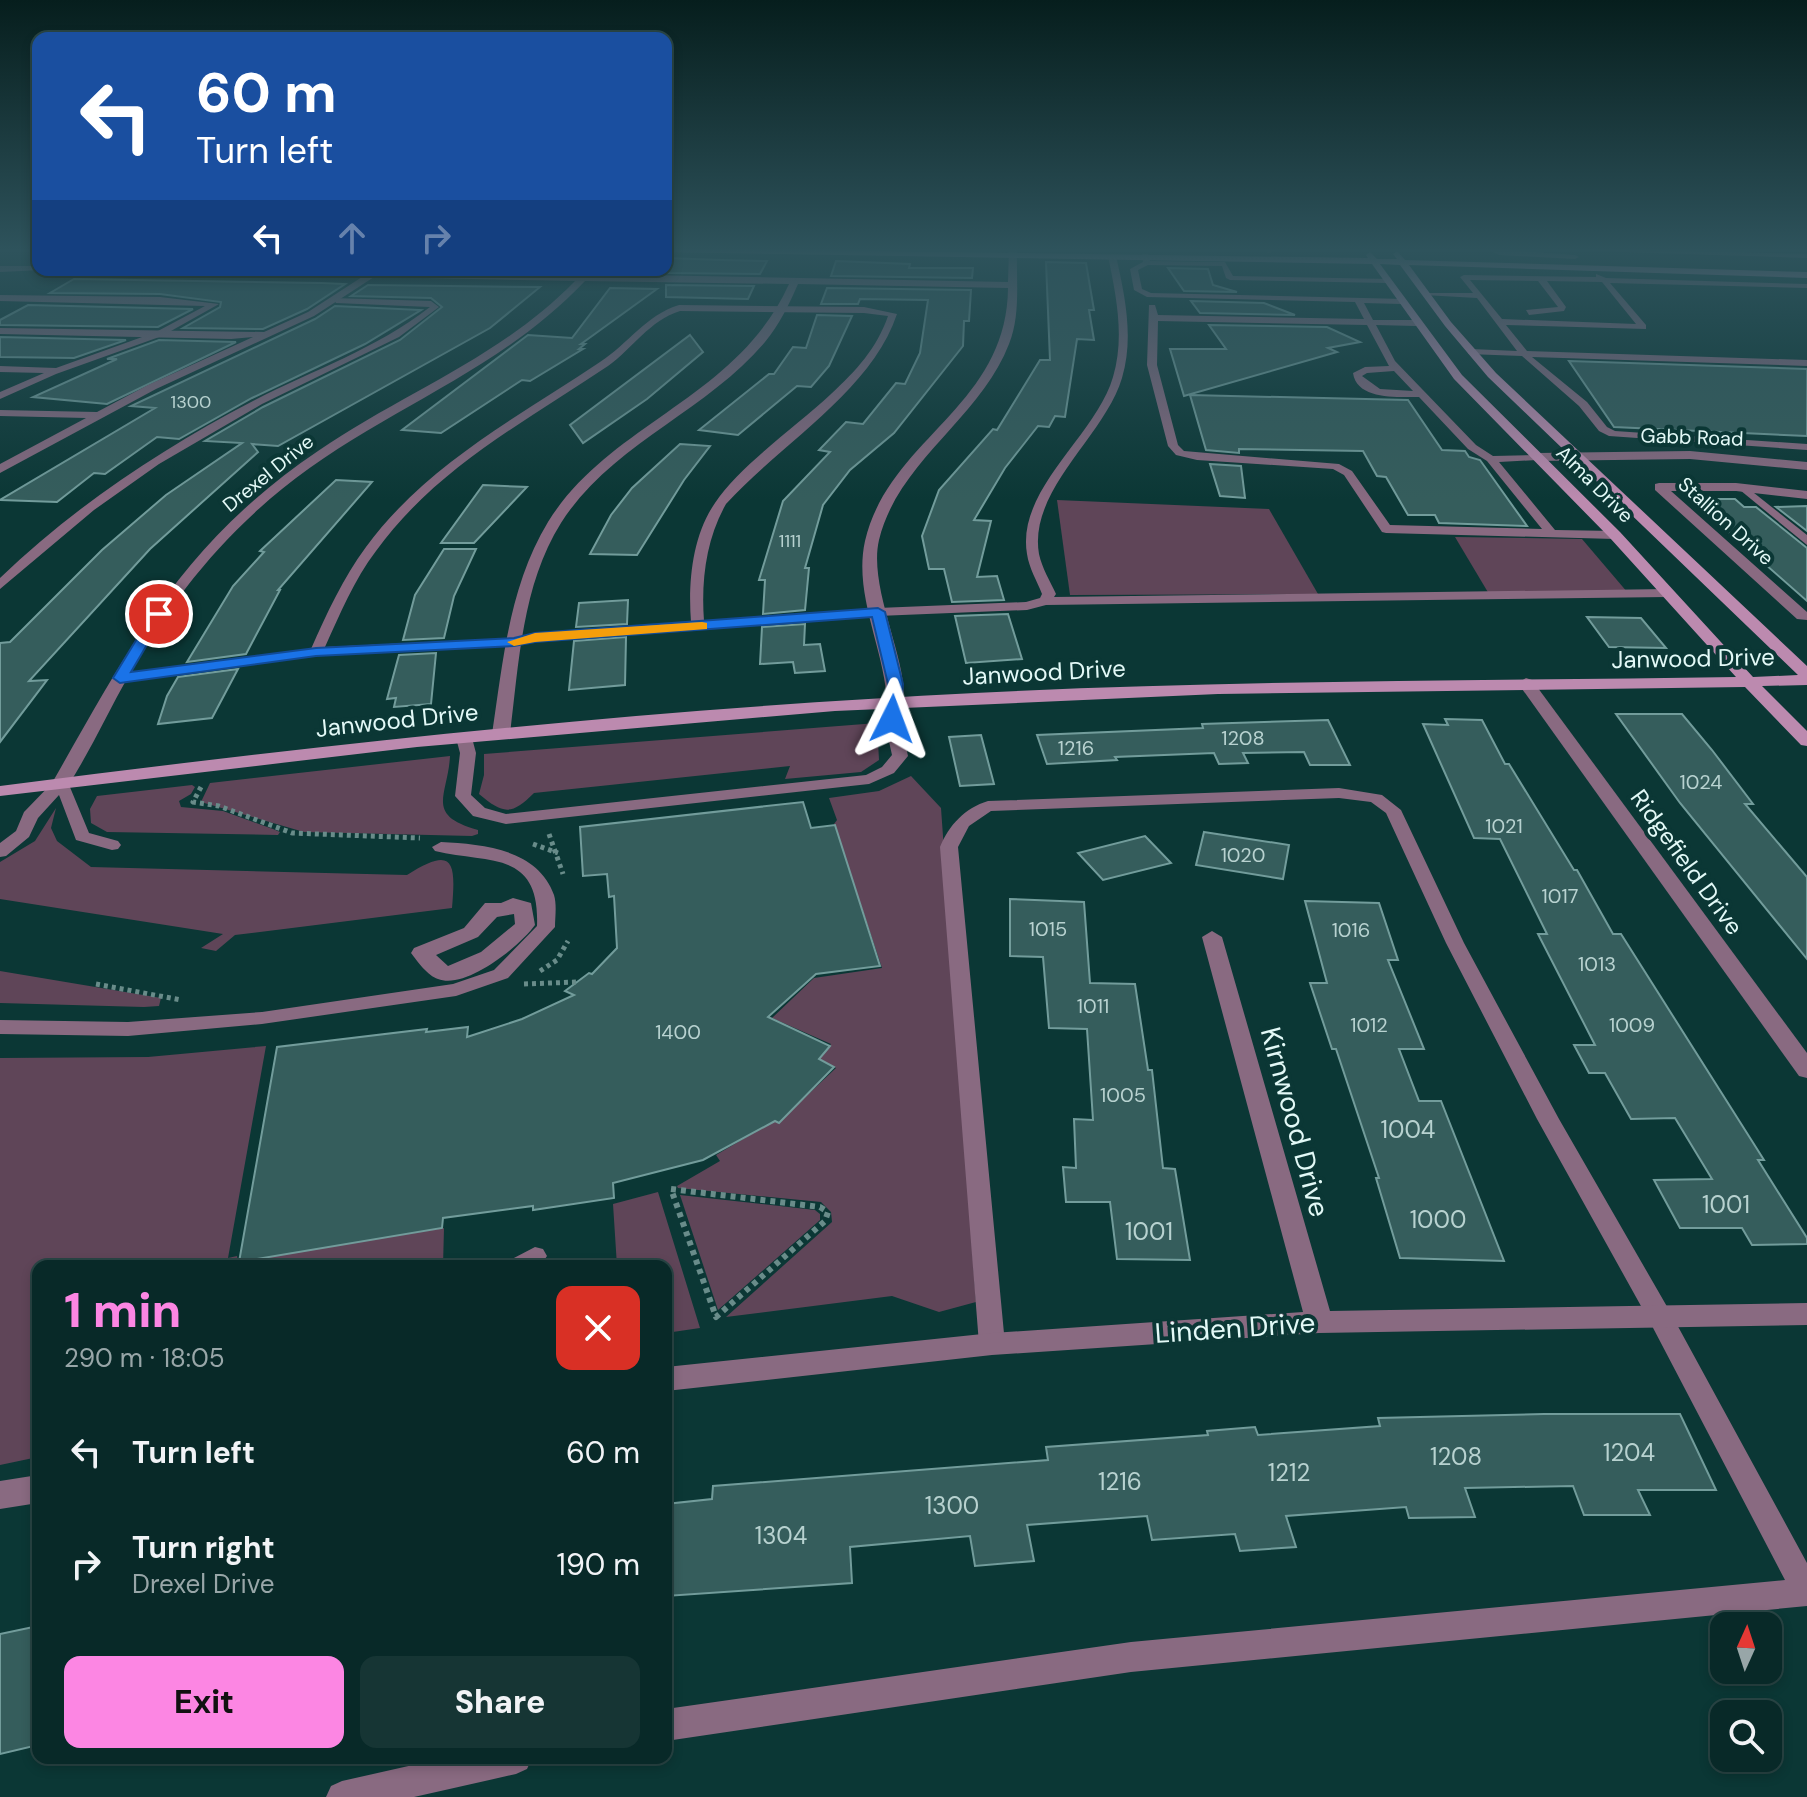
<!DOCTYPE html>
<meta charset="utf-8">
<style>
:root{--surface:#082928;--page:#163534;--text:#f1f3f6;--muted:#98a6a8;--line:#294545;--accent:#fc86e3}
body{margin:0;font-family:"DM Sans",sans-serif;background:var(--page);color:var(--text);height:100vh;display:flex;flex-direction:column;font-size:30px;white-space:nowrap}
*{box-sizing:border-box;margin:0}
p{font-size:26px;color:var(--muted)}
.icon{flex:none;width:44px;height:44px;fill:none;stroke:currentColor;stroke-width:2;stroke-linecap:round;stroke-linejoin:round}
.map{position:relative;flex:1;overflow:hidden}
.drawer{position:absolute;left:32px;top:1260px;width:640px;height:504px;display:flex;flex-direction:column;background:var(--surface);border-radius:16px;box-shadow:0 4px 12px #0003,0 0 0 2px var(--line)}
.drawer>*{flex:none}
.guide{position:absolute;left:32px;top:32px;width:640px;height:244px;border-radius:16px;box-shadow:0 4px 12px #0003,0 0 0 2px var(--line);background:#1a4fa0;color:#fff;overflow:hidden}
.needle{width:52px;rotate:3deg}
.fabs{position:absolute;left:1710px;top:1612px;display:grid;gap:16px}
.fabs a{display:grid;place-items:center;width:72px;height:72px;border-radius:16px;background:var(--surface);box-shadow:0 4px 12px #0003,0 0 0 2px var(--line);font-size:40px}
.pin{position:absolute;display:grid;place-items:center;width:68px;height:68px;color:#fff;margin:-34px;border:4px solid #fff;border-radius:50%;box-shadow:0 2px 8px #0007}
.me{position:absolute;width:88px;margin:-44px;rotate:3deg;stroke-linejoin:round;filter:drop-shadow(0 0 6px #0008)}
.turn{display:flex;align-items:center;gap:28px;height:168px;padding:0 32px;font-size:36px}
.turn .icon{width:104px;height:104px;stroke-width:2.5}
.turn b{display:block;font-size:56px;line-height:68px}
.lanes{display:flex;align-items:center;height:76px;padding:0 32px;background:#0003;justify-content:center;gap:40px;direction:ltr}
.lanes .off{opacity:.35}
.round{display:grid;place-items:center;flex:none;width:84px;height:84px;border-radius:16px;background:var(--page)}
.summary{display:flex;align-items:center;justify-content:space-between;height:136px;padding:0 32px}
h1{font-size:48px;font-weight:800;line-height:60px;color:var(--accent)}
.cta{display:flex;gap:16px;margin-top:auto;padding:16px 32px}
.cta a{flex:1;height:92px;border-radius:16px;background:var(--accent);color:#111;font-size:32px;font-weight:800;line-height:92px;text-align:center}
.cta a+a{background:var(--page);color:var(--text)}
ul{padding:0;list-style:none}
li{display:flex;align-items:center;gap:24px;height:112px;padding:0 32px}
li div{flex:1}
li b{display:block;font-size:30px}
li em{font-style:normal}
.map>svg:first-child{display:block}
</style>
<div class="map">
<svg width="1807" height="1797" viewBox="0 0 1807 1797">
<rect width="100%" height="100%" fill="#0b3735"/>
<!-- green -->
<g fill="#5f4558">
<polygon points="1057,500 1269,509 1318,594 1070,595"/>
<polygon points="1455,537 1582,539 1628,593 1489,594"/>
<path d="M877 723 879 760 861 772 785 779 790 766 534 793C511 816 503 814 479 794L484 775V754Z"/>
<path d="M450 756C448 796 424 815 478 830V834L472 836 304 832 201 802 210 783Z"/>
<polygon points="911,776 941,808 976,1302 939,1312 892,1296 726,1317 832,1222 831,1212 821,1202 678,1188 677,1186 720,1161 716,1155 774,1121 779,1122 836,1068 819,1059 831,1044 772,1018 814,978 882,968 834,824 837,820 829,798 879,791"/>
<polygon points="192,785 195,787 191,794 179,801 181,807 223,811 273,829 280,832 278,835 107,832 91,823 90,809 97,796"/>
<path d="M56 808 51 828 57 841 91 867 407 875C454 845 456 862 452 908L235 935 216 951 201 948 223 934 0 899V862L35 841Z"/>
<polygon points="0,971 161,998 159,1006 144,1007 0,1003"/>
<polygon points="266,1046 228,1258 237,1256 238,1262 444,1228 443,1266 38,1266 38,1457 0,1465 0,1058 148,1057"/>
<polygon points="658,1192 700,1328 666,1333 666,1266 617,1266 613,1204"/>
<polygon points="680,1195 815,1210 820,1214 820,1220 718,1310"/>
</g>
<!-- building -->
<g fill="#355d5c" stroke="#729c9b" stroke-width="2">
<polygon points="666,258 722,260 767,261 760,274 666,273"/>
<polygon points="836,261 910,264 909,268 973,268 972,278 831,276"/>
<polygon points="1046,262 1086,263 1094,310 1089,310 1094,340 1077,339 1065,417 1055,416 1049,427 1038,426 1005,468 974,520 991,521 977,577 997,576 1004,600 952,602 944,569 929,569 922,536 939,490 993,429 997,430 1040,360 1050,360"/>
<polygon points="1168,268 1208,269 1213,285 1237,292 1184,291"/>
<polygon points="74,279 322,283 345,284 307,309 263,329 183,328 220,307 221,302 160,294 50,293"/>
<polygon points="368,285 540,287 490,328 278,446 252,444 258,452 150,549 29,681 47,680 0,742 0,643 10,642 102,550 166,495 242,443 205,441 263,407 400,340 442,307 431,298 351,296"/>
<polygon points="666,285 754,286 748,299 666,297"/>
<polygon points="610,288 657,289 581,344 585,344 579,349 583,349 530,381 522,380 441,433 402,430 528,335 572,338"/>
<polygon points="827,288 971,290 969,321 964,321 963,346 894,433 850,470 823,505 805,568 809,568 805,610 763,614 765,580 759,580 783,501 830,452 819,450 846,422 863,424 896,383 905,384 920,353 928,300 860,299 858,304 821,304"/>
<polygon points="1191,301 1264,303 1295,315 1200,313"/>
<polygon points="28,305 193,309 158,327 0,325 0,320"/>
<polygon points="335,306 421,310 365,344 252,398 179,439 157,437 105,474 94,473 57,502 0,500 155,408 131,406 315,319"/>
<polygon points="817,315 852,316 829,366 811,387 797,386 738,435 699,430 769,374 774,374 793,347 806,348"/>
<polygon points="1209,325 1327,327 1360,342 1328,348 1337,352 1184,396 1170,349 1226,349"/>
<polygon points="690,335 703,352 647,399 583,443 570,425"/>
<polygon points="0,337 126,340 74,358 0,357"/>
<polygon points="159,340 236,342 107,404 33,397 117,359 107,359"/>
<polygon points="1569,361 1807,369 1807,436 1614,427"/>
<polygon points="1190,395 1408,400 1442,450 1465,451 1469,457 1480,460 1527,526 1439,523 1435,515 1408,515 1386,477 1377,476 1363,451 1239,449 1239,453 1206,450"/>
<polygon points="680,444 710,446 684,480 637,555 590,554 611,515 632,488"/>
<polygon points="1210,464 1241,466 1245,498 1220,496"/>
<polygon points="336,480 372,482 278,590 280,590 246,654 187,662 233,586 264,552 260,551"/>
<polygon points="483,485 527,487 474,543 441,543"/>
<polygon points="1691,499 1735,499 1744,507 1756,507 1807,548 1807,601"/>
<polygon points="1807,506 1807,531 1776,507"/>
<polygon points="444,549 476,549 454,596 444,638 403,640 415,595"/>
<polygon points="628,600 627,624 576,627 579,603"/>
<polygon points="1008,614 1022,659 966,663 955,616"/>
<polygon points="1587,617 1641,618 1666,648 1609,647"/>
<polygon points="805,624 804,645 820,644 825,671 795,673 793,662 760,664 762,627"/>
<polygon points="626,637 625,685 569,690 574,641"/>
<polygon points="436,653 431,704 394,707 396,698 387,699 399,655"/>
<polygon points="238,669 212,718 158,724 167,696 178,677"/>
<polygon points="1616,714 1682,714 1712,750 1753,804 1745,804 1807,877 1807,959 1680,803"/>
<polygon points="1445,719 1482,720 1505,764 1509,764 1574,870 1577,870 1613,934 1621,934 1764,1160 1758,1160 1807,1238 1807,1244 1752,1245 1742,1228 1680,1228 1654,1180 1712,1179 1675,1118 1631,1119 1605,1073 1589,1073 1574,1045 1595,1045 1538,934 1547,934 1500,839 1474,838 1423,724 1448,725"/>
<polygon points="1328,720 1350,765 1310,765 1304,752 1243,753 1248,763 1219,764 1214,753 1115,757 1117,760 1047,764 1037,735 1203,728 1202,724"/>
<polygon points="981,735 994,784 960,786 949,737"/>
<polygon points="803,802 811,828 835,825 880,966 816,974 768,1017 830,1046 819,1059 834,1067 779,1123 775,1121 703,1160 613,1183 614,1198 533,1210 533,1206 443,1218 442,1228 239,1262 277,1047 427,1029 426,1032 468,1027 467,1037 522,1019 574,995 565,991 589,973 592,974 617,948 614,896 609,897 607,874 583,876 580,827"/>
<polygon points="1204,832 1289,845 1283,879 1196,865"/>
<polygon points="1145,836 1171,863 1103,880 1078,853"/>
<polygon points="1010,899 1084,902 1090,983 1135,984 1148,1070 1152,1070 1163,1168 1175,1169 1190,1260 1117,1259 1110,1202 1066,1202 1063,1167 1076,1168 1074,1119 1093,1120 1087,1029 1049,1028 1043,957 1010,956"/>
<polygon points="1305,901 1379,903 1398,960 1388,960 1424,1049 1399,1049 1419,1101 1441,1101 1504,1261 1400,1258 1376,1178 1379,1178 1336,1049 1332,1049 1310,983 1327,983"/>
<polygon points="1544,1414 1680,1414 1716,1490 1638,1490 1650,1515 1584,1515 1573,1486 1465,1488 1475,1517 1409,1518 1406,1507 1286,1516 1296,1547 1240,1551 1235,1534 1152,1540 1147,1516 1027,1525 1034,1561 975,1566 970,1536 850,1547 852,1583 666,1596 666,1504 712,1499 713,1486 1048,1460 1046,1447 1208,1435 1207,1431 1255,1427 1258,1435 1380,1426 1378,1418"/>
<polygon points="38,1626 38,1745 0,1754 0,1634"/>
</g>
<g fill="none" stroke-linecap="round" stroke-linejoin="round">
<!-- path-far1 -->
<g stroke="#698c8a" stroke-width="5" stroke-dasharray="4 4" stroke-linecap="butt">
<polyline points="201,787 193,802 219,806 292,833 420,838"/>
<polyline points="549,834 563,874"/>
<polyline points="533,844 558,853"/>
<polyline points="540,971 557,960 568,941"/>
<polyline points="96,984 181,1000"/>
<polyline points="524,984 577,982"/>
</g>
<!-- path -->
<polygon stroke="#698c8a" stroke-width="6" stroke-dasharray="5 5" stroke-linecap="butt" points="671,1189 820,1207 828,1212 825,1221 716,1317"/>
<!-- lane -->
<g fill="#896a81" fill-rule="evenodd">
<polygon points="1154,248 1162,248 1163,249 1159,251"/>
<polygon points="1265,248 1273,248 1275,251 1268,253"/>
<polygon points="1482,248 1575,255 1579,257 1575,259 1500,255"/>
<polygon points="1558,248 1807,254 1807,258 1562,250"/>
<path d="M1112 254 1116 256C1125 296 1134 338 1122 378 1105 436 1028 490 1039 554 1042 568 1050 581 1056 594L1054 597 1668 589 1675 593 1668 597 1046 605 1027 610 878 616 535 641 514 646 316 656 120 682 113 678 120 674 311 649C327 613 343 578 366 547 426 465 518 417 600 362 628 344 646 315 679 305L864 307 897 314C871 392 780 444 726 504 706 539 701 581 704 621L878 608 1026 602 1040 598 1042 594C1037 581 1029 568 1027 554 1016 489 1096 436 1113 377 1125 337 1116 295 1108 256ZM680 311 864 313 888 316C877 348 856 371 831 394 796 427 740 465 715 503 692 536 688 583 691 622L535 633 514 638 325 647C340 614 354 580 376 551 435 469 526 421 608 366 632 349 650 320 680 311Z"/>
<path d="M1142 254H1148L1150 261 1225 262 1233 276 1390 279 1387 283 1230 280 1226 278 1222 266 1148 265 1138 270 1142 289 1151 293 1404 299 1401 304 1364 303 1373 320H1416L1420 323 1416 326 1376 325 1395 361 1476 445 1493 456 1541 455 1542 457 1537 460 1499 462 1555 530 1615 531 1621 535 1615 539 1386 533 1382 532 1344 475 1333 469 1197 460 1176 455 1168 446 1147 365 1149 305H1155L1158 315 1364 319 1355 302 1147 297 1134 290 1130 269 1143 262ZM1158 321 1367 325 1389 366 1365 367 1353 373C1357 400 1397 397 1419 397L1468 449 1487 461 1542 529 1390 525 1352 471 1339 464 1184 451 1178 445 1157 365ZM1394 371 1413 391 1380 389 1362 376 1367 373Z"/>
<path d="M1596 274 1606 278 1807 284V288L1610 283 1646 325V329L1506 325 1527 351 1807 360V366L1532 357 1587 402 1607 427 1615 431 1807 444V450L1609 436 1599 431 1579 406 1522 356 1468 354 1471 349 1517 351 1477 298 1424 295 1428 293H1473L1460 277 1464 275 1596 277ZM1470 280 1538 281 1558 307 1526 310 1529 315 1564 311 1566 307 1547 281 1602 282 1636 324 1502 319Z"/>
<polygon points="0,295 160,297 219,304 162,336 56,374 0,399 0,392 44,373 0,372 0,366 56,368 156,332 205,306 0,301"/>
<path d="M333 298 431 301 439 307 399 337 262 404 159 464 94 510 0 589V578C75 506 161 449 253 401 313 370 376 349 430 307L336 303Z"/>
<polygon points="1744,485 1807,535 1807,545 1740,490 1740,486"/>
<polygon points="895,699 902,703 900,719 908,756 894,773 869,784 506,824 473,816 455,796 460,753 456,738 464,733 472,738 476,753 471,795 485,808 506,814 866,775 882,767 892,755 884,719 888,703"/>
<polygon points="61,778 67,780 89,833 118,841 121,845 118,849 112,850 76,840 59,795 38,818 29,837 6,856 0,857 0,843 16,831 24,812 55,780"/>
<path d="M1339 788 1382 795 1401 810 1464 943 1559 1119 1669 1310 1807 1563V1606L1131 1672 666 1741V1709L1131 1642 1785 1580 1651 1324 1537 1119 1446 943 1386 813 1371 802 1339 798 991 811 969 826 958 847 1005 1344 1001 1351 992 1354 983 1351 979 1344 940 847C949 825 965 808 988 801Z"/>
<path d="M441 842C482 844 538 849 554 895 557 905 555 917 555 927L508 978 456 996 262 1024 128 1036 0 1034V1020L128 1022 262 1012 453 984 494 970 537 926C540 849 488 864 435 851L432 847Z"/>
<path d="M535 1247 543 1249 547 1256C539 1270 523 1266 508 1266L512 1259Z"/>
<polygon points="444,1758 532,1758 527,1769 516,1774 414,1797 326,1797 331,1786 342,1781"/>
</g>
<!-- street -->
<g fill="#896a81" fill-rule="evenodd">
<path d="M1009 248H1017C1016 280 1021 314 1009 344 980 419 898 461 879 540 867 591 915 674 901 707H889L887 703C885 650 853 595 865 541 889 438 1007 407 1008 288L798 284C789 305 779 325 765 342 706 412 611 444 561 523 522 585 519 663 510 734L507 738H495L492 734C503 662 509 586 548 522 610 422 737 399 789 284L585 281C496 375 381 409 282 489 218 541 169 603 129 675 108 712 90 752 67 787L61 788 52 783C131 645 182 543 318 451 406 391 500 358 575 281L374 277 314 316 156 389 0 473V464L86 418 0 416V410L97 412 148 385 253 337 231 339 0 334V328L264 332 308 312 362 277 89 273 85 270H375L1008 282Z"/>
<polygon points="0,266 38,266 38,270 42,270 0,272"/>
<polygon points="1690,451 1807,462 1807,470 1690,459 1537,461 1531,457 1537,453"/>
<polygon points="1659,483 1736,483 1807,491 1807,499 1736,491 1671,491 1807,612 1807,620 1797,619 1655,490 1655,484"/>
<polygon points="1526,678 1532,680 1807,1053 1807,1078 1799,1076 1520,686 1518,683"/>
<path d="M513 898 531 903 535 925C520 946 466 990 438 979 428 976 417 961 411 953L414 948 464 928 485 903H501ZM514 914 515 924 481 952 448 966 436 955 478 937 497 917Z"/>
<polygon points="1212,931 1222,937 1330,1311 1807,1303 1807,1325 1319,1333 992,1355 666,1391 666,1367 992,1333 1303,1312 1202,937"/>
<polygon points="38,1475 38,1503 0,1509 0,1481"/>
</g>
<!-- secondary -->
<path fill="#bc8aaf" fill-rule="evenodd" d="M666 248 1368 258 1366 255 1370 252 1377 259H1397L1393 254 1397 251 1405 260 1807 272V278L1409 265 1451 322 1496 373 1807 666V685L1762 686 1807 731V746L1801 745 1745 687 1218 694 835 711 417 747 0 796V786C324 744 649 709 975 693 1229 680 1482 681 1736 677L1610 538 1454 379 1372 264 666 252ZM1380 264 1400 265 1445 326 1488 377 1798 675 1753 677 1620 532 1462 375Z"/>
</g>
<!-- sky -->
<linearGradient id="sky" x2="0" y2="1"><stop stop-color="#061e1d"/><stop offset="0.5" stop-color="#2e535c"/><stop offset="1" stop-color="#2e535c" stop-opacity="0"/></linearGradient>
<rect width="1807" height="500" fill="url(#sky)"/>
<!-- route -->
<polygon fill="#1a73e8" stroke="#114b97" stroke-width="2" points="878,608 885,612 903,684 900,719 892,724 884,719 888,684 872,617 535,642 514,646 316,656 120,683 113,678 152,614 159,610 165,614 131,672 316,648 514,638 535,633"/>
<!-- slow -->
<polygon fill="#f59e0b" points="702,622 707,623 707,629 535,642 514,646 507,642 535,633"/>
<g text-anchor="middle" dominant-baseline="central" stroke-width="8" stroke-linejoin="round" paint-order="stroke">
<!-- far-number labels -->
<g font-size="18" fill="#b8d2d0">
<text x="191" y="402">1300</text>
<text x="790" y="541">1111</text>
</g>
<!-- far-street labels -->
<g font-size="20" fill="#e3f9f7" stroke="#0b3735">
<text transform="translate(1692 437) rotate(2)">Gabb Road</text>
<text transform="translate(268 473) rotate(-39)">Drexel Drive</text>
<text transform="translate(1595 484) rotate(45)">Alma Drive</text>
<text transform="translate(1726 521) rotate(42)">Stallion Drive</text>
</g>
<!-- number labels -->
<g font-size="20" fill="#b8d2d0">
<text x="1243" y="738">1208</text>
<text x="1076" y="748">1216</text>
<text x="1701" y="782">1024</text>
<text x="1504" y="826">1021</text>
<text x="1243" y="855">1020</text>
<text x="1560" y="896">1017</text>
<text x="1048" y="929">1015</text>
<text x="1351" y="930">1016</text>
<text x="1597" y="964">1013</text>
<text x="1093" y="1006">1011</text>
<text x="1369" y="1025">1012</text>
<text x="1632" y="1025">1009</text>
<text x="678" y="1032">1400</text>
<text x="1123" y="1095">1005</text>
</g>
<!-- street labels -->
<g font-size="24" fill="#e3f9f7" stroke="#0b3735">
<text transform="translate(1693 658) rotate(-1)">Janwood Drive</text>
<text transform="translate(1044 672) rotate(-3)">Janwood Drive</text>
<text transform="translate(397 720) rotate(-6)">Janwood Drive</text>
<text transform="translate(1687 862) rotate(54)">Ridgefield Drive</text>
</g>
<!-- near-number labels -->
<g font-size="24" fill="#b8d2d0">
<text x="1408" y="1129">1004</text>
<text x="1726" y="1204">1001</text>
<text x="1438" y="1219">1000</text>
<text x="1149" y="1231">1001</text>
<text x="1629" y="1452">1204</text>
<text x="1456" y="1456">1208</text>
<text x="1289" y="1472">1212</text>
<text x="1120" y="1481">1216</text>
<text x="952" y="1505">1300</text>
<text x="781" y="1535">1304</text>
</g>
<!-- near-street labels -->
<g font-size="28" fill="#e3f9f7" stroke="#0b3735">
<text transform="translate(1295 1122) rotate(75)">Kirnwood Drive</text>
<text transform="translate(1235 1328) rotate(-4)">Linden Drive</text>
</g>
</g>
</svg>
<div class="fabs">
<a><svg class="needle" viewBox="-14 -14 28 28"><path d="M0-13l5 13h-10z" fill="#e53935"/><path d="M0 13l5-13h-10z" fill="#98a6a8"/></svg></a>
<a><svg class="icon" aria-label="search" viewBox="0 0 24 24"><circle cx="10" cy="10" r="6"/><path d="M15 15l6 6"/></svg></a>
</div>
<div class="pin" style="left:159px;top:614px;background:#d93025"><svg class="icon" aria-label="arrive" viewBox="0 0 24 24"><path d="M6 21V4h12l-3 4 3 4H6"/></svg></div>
<svg class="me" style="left:892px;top:719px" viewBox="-20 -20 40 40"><path d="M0-17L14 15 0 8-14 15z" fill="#1a73e8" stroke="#fff" stroke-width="4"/></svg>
<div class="guide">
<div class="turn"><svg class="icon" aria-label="left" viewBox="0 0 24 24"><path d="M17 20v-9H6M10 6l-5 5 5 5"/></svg><div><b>60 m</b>Turn left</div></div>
<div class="lanes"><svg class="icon" aria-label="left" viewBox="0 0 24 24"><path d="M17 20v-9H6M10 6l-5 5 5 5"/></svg><svg class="icon off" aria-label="ahead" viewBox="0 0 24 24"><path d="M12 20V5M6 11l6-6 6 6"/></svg><svg class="icon off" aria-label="right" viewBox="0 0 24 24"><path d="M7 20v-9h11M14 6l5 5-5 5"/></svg></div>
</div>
<section class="drawer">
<div class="summary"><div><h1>1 min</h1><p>290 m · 18:05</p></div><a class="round" style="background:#d93025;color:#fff"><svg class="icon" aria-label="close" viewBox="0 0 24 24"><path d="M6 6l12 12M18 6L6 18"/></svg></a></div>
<ul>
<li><svg class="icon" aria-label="left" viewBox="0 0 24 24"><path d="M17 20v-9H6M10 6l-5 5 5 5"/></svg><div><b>Turn left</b></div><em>60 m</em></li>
<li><svg class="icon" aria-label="right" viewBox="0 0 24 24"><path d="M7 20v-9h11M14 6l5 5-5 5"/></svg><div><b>Turn right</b><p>Drexel Drive</p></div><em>190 m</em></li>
</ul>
<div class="cta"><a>Exit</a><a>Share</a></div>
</section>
</div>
